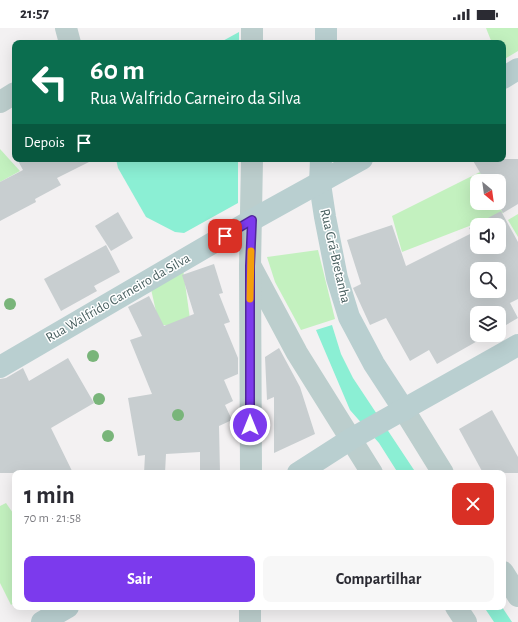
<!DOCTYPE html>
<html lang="pt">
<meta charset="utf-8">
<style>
:root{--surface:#fff;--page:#f7f7f7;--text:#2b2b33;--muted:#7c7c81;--accent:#7c3aed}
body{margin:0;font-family:"Alegreya Sans",sans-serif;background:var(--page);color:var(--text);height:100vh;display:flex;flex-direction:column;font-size:15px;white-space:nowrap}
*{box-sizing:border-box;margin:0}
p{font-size:13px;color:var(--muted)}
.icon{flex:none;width:22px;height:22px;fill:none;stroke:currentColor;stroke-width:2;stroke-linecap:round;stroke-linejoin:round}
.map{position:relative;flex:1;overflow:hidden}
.panel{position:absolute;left:12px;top:442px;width:494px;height:140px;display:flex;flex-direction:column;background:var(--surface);border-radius:8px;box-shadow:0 4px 16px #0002}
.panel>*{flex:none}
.top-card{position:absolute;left:12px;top:12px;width:494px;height:122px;border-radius:8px;box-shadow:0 4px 16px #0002;background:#0b6e4f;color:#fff;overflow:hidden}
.needle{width:26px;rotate:151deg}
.controls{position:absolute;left:470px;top:146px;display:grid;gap:8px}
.controls a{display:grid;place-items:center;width:36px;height:36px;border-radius:8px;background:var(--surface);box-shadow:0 4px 16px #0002;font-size:20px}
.pin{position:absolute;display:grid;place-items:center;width:34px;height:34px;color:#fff;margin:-17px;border-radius:8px;box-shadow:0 2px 6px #0006}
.me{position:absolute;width:44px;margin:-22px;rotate:0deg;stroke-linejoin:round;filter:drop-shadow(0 0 3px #0008)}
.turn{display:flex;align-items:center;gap:14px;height:84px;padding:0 12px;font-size:18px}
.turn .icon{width:52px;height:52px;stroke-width:2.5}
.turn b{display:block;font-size:28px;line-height:34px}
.then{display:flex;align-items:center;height:38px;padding:0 12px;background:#0003;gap:8px;font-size:15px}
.round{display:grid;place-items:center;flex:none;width:42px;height:42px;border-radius:8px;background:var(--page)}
.overview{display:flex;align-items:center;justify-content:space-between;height:68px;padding:0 12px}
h1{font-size:24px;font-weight:700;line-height:30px}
.action{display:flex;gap:8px;margin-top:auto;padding:8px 12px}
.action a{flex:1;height:46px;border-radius:8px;background:var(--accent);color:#fff;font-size:16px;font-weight:700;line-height:46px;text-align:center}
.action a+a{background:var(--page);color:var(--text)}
.status{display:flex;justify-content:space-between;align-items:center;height:28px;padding:0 20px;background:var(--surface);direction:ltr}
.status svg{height:11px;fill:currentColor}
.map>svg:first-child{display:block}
</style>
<div class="status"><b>21:57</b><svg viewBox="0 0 49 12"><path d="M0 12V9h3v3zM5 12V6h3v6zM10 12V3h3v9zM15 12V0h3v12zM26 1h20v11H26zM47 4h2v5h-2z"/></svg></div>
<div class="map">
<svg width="518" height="594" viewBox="0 0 518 594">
<rect width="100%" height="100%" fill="#f3f1f2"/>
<!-- green -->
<g fill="#c3f1bf">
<polygon points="486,0 518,0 518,23 503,32 503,15 492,15"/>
<polygon points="0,121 20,143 0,154"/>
<polygon points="480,144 485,153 477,153 477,175 497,175 503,185 402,224 392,188"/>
<polygon points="518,186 518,209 508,192"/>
<polygon points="318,222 335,291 301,302 275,254 267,229"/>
<polygon points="183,241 191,298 159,297 151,261"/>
<polygon points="6,475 15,488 15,574 11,577 0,555 0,478"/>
</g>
<!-- water -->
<g fill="#8befd4">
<polygon points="239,4 239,15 219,15"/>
<polygon points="116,131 238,131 238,175 184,205 175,204 146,189 118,140"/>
<polygon points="332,297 341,326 353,350 416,445 398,445 379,415 350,382 316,302"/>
<polygon points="484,579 502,579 512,594 494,594"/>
</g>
<!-- building -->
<g fill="#c8ced0" fill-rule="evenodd">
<polygon points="17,131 95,131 57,150 61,157 35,171 36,174 0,193 0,154 23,142"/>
<polygon points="472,131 518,131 518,176 503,185 497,175 499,175 499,153 485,153"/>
<path d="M501 183 518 214V271L510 275 518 290 499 301V285H477V307H488L437 336 429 322 410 333 386 290 370 297 353 260 361 256 347 212 392 197 406 238 472 205 469 200ZM477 197H499V219H477ZM477 241H499V263H477Z"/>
<polygon points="118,184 133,210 111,223 95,198"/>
<polygon points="106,217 120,244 94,258 97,263 61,283 44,251"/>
<polygon points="214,236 223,265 219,266 230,294 224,296 238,330 238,346 224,352 233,373 225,377 232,392 219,398 220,445 200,445 200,424 166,426 165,445 144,445 145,427 138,428 128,370 152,366 130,312 142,308 128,279 149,268 164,298 194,286 182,247"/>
<polygon points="279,320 300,359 315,406 274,425 274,369 267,372 265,329"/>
<polygon points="68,330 94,375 51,400 73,445 0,445 0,351 6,350 23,340 29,353"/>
<polygon points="492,382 518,429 518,445 483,445 459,401"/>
</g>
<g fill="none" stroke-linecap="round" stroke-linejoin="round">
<!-- street -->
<g stroke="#bccecd" stroke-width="22">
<polyline points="66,0 70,15"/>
<polyline points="252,15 252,0"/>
<polyline points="0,74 15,65"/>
<polyline points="251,239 297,325 372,445"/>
<polyline points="404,382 443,445"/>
<polyline points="251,445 250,238 252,131"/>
<polyline points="503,544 518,568"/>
<polyline points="456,579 466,594"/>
<polyline points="250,594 250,579"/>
</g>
<!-- secondary -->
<g stroke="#b9cfd0" stroke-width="22">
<polyline points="326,15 326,0"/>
<polyline points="503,50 518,41"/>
<polyline points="321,131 320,156 325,189 337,250 349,289 374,336 404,382"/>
<polyline points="0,339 252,192 362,131"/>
<polyline points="298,445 351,411 518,317"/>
<polyline points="42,594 68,579"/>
</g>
</g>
<!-- trees -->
<g fill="#79b57a">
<circle cx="10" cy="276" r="6"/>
<circle cx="93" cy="328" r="6"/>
<circle cx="99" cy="371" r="6"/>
<circle cx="178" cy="387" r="6"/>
<circle cx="108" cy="408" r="6"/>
</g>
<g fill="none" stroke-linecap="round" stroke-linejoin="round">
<!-- route casing -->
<g stroke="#51269a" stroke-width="10">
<polyline id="route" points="225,208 252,192 250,238 250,397"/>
</g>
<!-- route -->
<use href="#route" stroke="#7c3aed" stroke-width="7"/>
<!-- slow -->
<polyline stroke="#f59e0b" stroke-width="7" points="250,271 251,223"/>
</g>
<g text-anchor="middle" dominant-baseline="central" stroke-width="3" stroke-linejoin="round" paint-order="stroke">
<!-- street labels -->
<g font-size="14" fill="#485f5f" stroke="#fff">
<text transform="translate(335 228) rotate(77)">Rua Grã-Bretanha</text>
<text transform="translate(118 270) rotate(-30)">Rua Walfrido Carneiro da Silva</text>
</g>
</g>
</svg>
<div class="controls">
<a><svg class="needle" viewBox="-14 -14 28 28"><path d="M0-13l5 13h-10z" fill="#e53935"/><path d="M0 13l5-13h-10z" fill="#7c7c81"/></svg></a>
<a><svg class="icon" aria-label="sound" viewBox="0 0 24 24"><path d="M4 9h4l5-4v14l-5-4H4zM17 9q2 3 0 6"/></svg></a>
<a><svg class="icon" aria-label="search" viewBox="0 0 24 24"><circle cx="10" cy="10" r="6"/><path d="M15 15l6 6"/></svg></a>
<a><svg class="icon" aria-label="layers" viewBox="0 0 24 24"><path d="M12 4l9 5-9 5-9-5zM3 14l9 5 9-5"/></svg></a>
</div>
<div class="pin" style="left:225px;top:208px;background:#d93025"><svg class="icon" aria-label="arrive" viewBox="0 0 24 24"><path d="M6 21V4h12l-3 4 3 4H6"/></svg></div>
<svg class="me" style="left:250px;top:397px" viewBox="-20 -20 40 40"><circle r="17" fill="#7c3aed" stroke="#fff" stroke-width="3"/><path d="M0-11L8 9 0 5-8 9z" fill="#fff"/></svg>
<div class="top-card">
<div class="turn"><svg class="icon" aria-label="left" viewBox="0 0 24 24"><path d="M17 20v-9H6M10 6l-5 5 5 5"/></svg><div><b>60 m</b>Rua Walfrido Carneiro da Silva</div></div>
<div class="then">Depois<svg class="icon" aria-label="arrive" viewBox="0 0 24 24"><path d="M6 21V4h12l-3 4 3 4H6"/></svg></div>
</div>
<section class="panel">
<div class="overview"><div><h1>1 min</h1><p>70 m · 21:58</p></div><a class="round" style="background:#d93025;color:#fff"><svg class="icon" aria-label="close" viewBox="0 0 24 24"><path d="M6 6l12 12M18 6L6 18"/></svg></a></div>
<div class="action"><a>Sair</a><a>Compartilhar</a></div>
</section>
</div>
